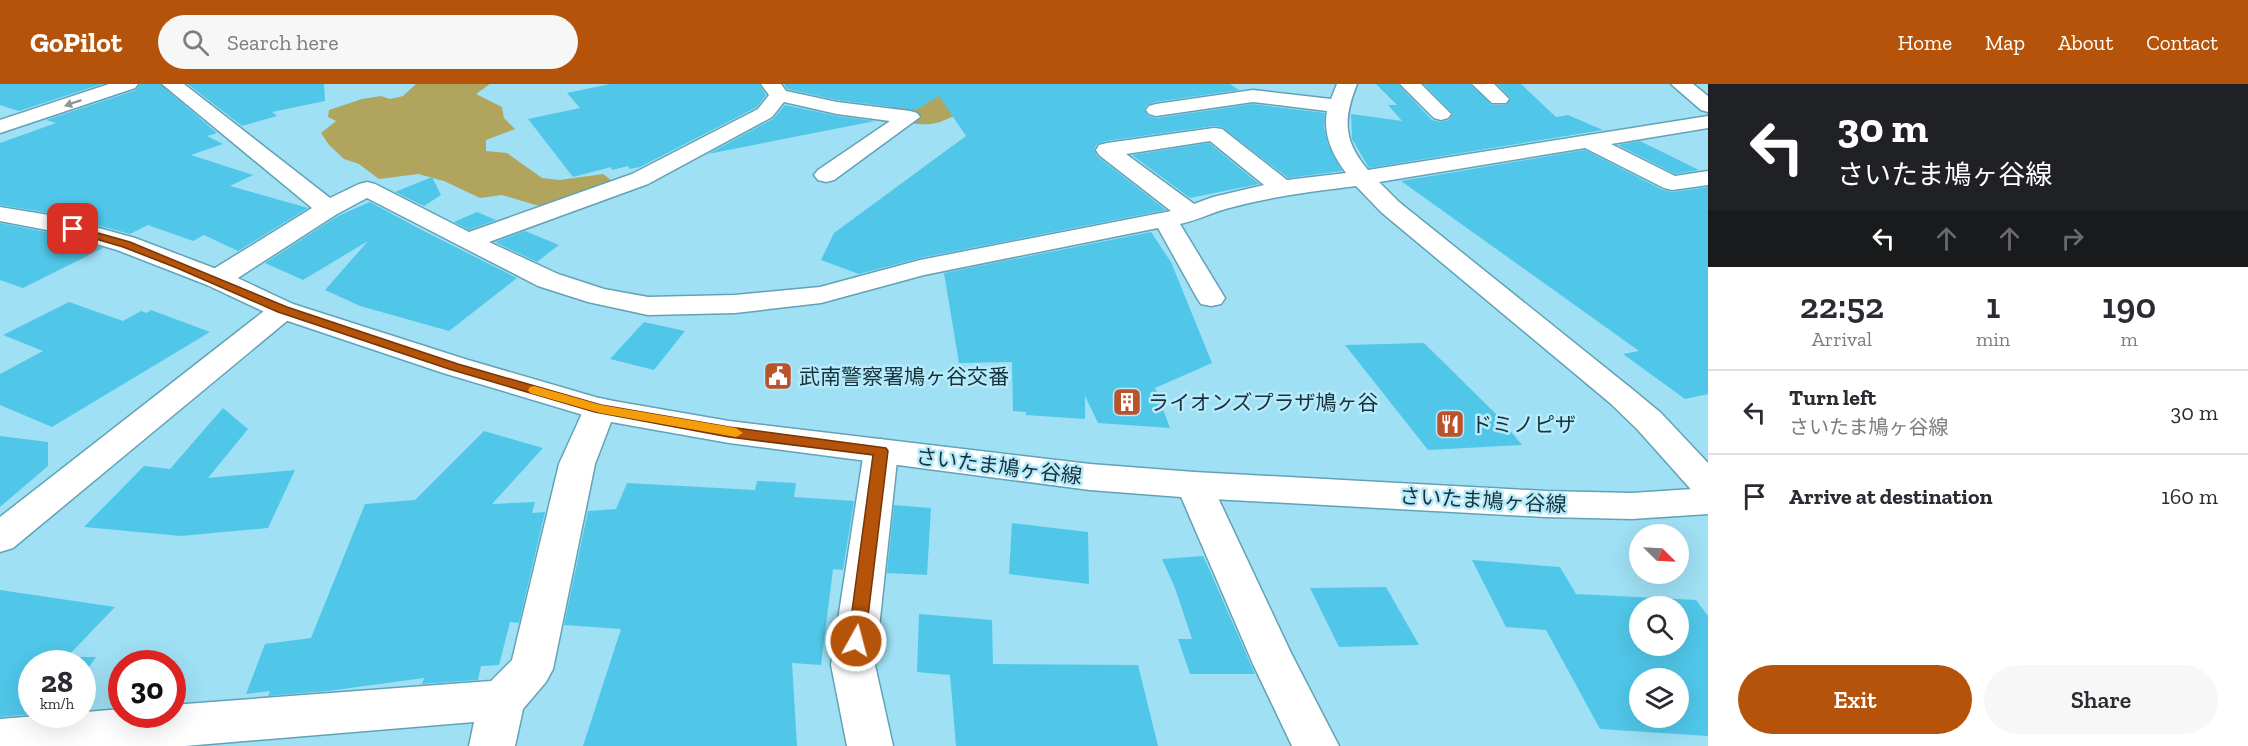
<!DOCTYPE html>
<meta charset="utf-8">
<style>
:root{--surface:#fff;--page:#f7f7f7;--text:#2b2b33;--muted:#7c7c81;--line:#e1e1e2;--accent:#b45309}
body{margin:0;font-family:"Zilla Slab","Noto Sans JP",serif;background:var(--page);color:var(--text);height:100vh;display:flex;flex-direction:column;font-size:22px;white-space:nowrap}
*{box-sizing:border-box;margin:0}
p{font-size:20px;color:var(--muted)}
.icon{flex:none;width:33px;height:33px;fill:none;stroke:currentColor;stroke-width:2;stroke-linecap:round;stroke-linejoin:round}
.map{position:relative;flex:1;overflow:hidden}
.details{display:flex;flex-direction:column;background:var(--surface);width:540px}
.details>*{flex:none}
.guide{background:#202124;color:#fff;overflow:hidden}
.needle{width:39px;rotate:114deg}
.controls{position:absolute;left:1629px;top:440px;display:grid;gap:12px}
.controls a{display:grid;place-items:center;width:60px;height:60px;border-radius:50%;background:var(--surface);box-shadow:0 6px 24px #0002;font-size:30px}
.speed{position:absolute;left:18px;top:566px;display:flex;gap:12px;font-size:30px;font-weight:700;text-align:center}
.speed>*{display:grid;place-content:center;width:78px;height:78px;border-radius:50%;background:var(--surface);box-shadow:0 6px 24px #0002;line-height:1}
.speed small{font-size:15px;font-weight:400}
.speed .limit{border:9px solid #d22;background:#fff;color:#111}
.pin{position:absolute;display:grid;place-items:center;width:51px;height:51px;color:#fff;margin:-26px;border-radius:12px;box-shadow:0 3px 9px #0006}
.me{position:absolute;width:66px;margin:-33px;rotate:7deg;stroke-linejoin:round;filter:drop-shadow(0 0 4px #0008)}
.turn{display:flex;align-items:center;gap:21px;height:126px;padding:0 30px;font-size:27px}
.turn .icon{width:78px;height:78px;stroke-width:2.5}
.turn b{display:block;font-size:42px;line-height:51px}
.lanes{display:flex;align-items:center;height:57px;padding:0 30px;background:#0003;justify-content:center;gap:30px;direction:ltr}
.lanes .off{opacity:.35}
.eta{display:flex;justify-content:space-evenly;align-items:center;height:102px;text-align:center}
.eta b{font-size:36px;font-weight:600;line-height:42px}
.action{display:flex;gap:12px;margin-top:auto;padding:12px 30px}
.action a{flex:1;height:69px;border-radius:36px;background:var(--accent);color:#fff;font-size:24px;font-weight:600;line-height:69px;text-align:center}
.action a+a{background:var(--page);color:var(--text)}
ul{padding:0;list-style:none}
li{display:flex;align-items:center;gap:18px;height:84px;padding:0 30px;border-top:2px solid var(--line)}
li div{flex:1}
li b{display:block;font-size:22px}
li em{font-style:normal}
header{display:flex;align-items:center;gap:36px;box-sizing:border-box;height:84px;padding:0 30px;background:var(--accent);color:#fff}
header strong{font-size:28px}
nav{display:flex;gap:33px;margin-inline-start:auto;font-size:21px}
.search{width:420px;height:54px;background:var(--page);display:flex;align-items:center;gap:15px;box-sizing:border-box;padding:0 21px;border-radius:33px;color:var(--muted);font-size:22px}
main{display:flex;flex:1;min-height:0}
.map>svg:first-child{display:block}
</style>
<header>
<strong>GoPilot</strong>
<div class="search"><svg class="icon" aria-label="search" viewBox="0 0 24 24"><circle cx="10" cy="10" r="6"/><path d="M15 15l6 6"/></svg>Search here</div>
<nav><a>Home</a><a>Map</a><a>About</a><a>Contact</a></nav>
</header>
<main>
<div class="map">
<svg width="1708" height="662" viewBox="0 0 1708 662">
<rect width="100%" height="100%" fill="#9fe0f5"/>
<!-- green -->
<g fill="#b1a55e">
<polygon points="416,0 490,0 476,10 502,23 504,34 515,45 486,56 486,67 507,69 542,94 560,96 603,90 612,97 570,114 539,122 502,111 480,114 444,97 418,90 379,95 359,80 344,75 329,61 321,49 336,37 328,33 329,26 362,15 381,12 390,15 403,12"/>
<path d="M935 0 963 33C949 32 951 34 940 38 925 43 909 39 895 36L894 25 884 20Z"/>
</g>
<!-- building -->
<g fill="#50c7e9" fill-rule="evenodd">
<polygon points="0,0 102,0 19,27 0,21"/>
<polygon points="140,0 160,0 217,49 207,52 223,60 191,71 253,91 230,102 308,124 238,167 204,151 193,157 148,141 130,150 56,130 0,121 0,59 56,39 46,36 136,6"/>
<polygon points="188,0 324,0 325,17 272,28 277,32 242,42"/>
<polygon points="610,0 759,0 766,11 757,23 640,83 630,85 628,82 612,86 611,83 573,93 528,35 580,24 567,9"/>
<polygon points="784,0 1230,0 1239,6 1155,18 1147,21 1144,26 1148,32 1156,34 1253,20 1325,29 1324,44 1328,60 1342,87 1288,94 1222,43 1214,42 1106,57 1097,60 1094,65 1097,72 1166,126 920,174 859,190 821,176 834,149 966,52 939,12 916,26 837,16 787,5"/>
<polygon points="1376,0 1398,0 1432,36 1440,38 1449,36 1453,30 1424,0 1470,0 1492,21 1506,21 1511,15 1497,0 1521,0 1556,33 1568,31 1603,46 1369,84 1352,55 1351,30 1402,37 1388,21 1397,21"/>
<polygon points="785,21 837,32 875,37 708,70 773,35"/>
<polygon points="1640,57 1699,86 1675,90 1618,61"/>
<polygon points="1209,59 1259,100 1190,114 1132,71"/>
<polygon points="1585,66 1663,106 1672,108 1708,103 1708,310 1685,315 1623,270 1639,267 1401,97"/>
<polygon points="432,93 441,111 424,122 395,108"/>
<polygon points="370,118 418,144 517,194 449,247 360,222 325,206 368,157 303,196 265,179 338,132"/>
<polygon points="477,128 496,136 469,146 454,138"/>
<polygon points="0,139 51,149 103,164 23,204 0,196"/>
<polygon points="525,147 559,161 537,178 495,158"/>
<polygon points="1151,148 1171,178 1212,279 1155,304 1170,344 1098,339 1085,312 1085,335 1026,331 1026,328 1013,327 1012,278 959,279 944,189"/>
<polygon points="69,218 123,237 141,227 147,229 151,226 210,248 52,343 0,321 0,290 43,267 3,251"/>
<polygon points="644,238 685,247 654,286 610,275"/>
<polygon points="1424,259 1499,333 1522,361 1428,366 1345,261"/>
<polygon points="223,324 248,345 208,394 295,386 268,444 181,452 84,443 144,382 170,385"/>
<polygon points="484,347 543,364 492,420 535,418 532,429 545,428 519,539 510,538 499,581 481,582 478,596 422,600 424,594 328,607 268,612 270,607 246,610 265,560 311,554 365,420 415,416"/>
<polygon points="0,352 48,358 48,382 0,423"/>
<polygon points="757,397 796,399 794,413 854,417 843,486 833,485 821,581 792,579 797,662 583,662 621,545 564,541 588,427 616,425 627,399 755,406"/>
<polygon points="894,421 931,424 927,491 887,489"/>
<polygon points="1012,439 1088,448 1089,500 1009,490"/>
<polygon points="1203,472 1206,478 1255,590 1190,590 1178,555 1192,555 1175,504 1162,475"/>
<path d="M1472 476 1560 483 1576 510 1696 516 1708 532V652L1600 645 1546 546 1506 543ZM1640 522H1678V561H1640ZM1640 594H1678V633H1640Z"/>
<polygon points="1386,503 1419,561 1339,563 1310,504"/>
<polygon points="0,506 115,523 67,573 96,573 82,593 82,579 32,579 32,630 33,630 0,633"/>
<polygon points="919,530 992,536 993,580 1138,581 1158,662 956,662 950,591 917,588"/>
</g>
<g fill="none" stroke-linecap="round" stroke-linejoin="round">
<!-- minor casing -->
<g stroke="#62a2b6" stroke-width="3">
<g id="minor">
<path d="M162 0H184L330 114 359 100 367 98 375 100 469 148 632 90 758 25 769 11 761 0H781L786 7 837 18 910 27 917 29 920 33 834 96 826 98 818 96 814 91 818 86 890 37 837 30 784 18 772 33 648 100 489 158 558 190 604 205 648 213 735 211 820 203 920 176 1171 127 1099 71 1096 66 1099 61 1107 59 1214 44 1222 45 1287 96 1346 89C1332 70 1323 51 1327 27L1253 18 1156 32 1149 30 1146 26 1149 22 1156 20 1253 6 1331 15 1337 0H1357C1343 35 1343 57 1368 86L1708 32V44L1611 60 1675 92 1708 87V101L1672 106 1664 104 1585 64 1379 98 1399 118 1632 305 1661 329 1708 379V414L1695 410 1637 345 1610 319 1381 128 1356 102C1315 107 1274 112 1233 123 1215 127 1199 136 1180 140L1225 214 1221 220 1211 222 1201 220 1197 214 1158 144 924 191 821 219 735 229 648 231 588 218 538 202 367 114 337 130 227 201 217 203 207 201 203 195 207 189 312 124ZM1210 57 1264 101 1213 113 1194 120 1126 70Z"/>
<polygon points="1400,0 1421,0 1451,30 1448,34 1441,36 1434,34"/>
<polygon points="1472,0 1494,0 1509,15 1506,19 1492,19"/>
<polygon points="1671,0 1693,0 1708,12 1708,28 1701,26"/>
<polygon points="283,217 293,220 297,226 293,232 13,464 0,468 0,433 273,220"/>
<polygon points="600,314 612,317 616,325 595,380 553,585 546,598 523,625 515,662 469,662 474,638 185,662 0,662 0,635 122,625 122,630 172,630 172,621 491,597 512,576 559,380 584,325 588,317"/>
<polygon points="881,355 893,359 898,367 875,581 893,662 847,662 831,581 864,367 869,359"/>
<polygon points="1194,388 1207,392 1212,401 1291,569 1339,662 1292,662 1253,580 1176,401 1181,392"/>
</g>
</g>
<!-- major casing -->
<g stroke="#62a2b6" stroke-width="3">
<g id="major">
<polygon points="109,0 138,0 135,4 0,49 0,36"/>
<polygon points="0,123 55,132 135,154 227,189 293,220 465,275 602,315 729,337 1090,380 1194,388 1545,407 1632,409 1708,404 1708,430 1632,435 1545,433 1194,414 1090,406 729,359 600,336 443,289 273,232 207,201 117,166 52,147 0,137"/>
</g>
</g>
<!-- minor -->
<use href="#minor" fill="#fff" fill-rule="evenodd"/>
<!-- major -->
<use href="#major" fill="#fff" fill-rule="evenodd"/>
</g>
<!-- one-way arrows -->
<defs><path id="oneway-solid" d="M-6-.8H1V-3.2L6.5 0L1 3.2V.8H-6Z" transform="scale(1.5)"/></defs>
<use fill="#8b989c" href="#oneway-solid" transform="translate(73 19) rotate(161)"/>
<!-- route -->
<polygon fill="#b45309" stroke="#753606" stroke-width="1.5" points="73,142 130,158 287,223 458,280 601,321 729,343 886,364 888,367 865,557 863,562 856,564 850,562 848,557 873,371 729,353 595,328 449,285 278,228 177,184 123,163 69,147 68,145"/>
<!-- slow -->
<polygon fill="#f59e0b" points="534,302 601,321 736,344 743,349 736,353 600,329 530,309 528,306 530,303"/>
<!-- icons -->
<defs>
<g id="civic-square" transform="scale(1.5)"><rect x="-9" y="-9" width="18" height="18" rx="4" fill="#ba522c" stroke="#b7ebfc"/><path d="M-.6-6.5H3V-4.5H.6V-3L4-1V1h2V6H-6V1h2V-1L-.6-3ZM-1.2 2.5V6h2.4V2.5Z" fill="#fff"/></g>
<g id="building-square" transform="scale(1.5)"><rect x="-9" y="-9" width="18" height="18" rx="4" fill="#ba522c" stroke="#b7ebfc"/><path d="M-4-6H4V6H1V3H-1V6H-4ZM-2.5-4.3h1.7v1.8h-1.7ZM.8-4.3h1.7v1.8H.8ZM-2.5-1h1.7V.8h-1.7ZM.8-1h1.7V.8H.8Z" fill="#fff"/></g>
<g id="restaurant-square" transform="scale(1.5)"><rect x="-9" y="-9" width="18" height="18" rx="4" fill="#ba522c" stroke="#b7ebfc"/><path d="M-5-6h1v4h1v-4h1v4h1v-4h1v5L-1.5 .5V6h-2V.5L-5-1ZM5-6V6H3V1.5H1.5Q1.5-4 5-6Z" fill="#fff"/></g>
</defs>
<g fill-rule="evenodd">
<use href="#civic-square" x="778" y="292"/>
<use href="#building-square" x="1127" y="318"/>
<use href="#restaurant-square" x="1450" y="340"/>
</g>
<g text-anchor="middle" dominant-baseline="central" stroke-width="5" stroke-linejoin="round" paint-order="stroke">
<!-- poi labels -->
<g font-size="21" fill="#17323a" stroke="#b7ebfc" text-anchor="start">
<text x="799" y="292">武南警察署鳩ヶ谷交番</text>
<text x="1148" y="318">ライオンズプラザ鳩ヶ谷</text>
<text x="1471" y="340">ドミノピザ</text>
</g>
<!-- street labels -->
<g font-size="21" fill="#17323a" stroke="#b7ebfc">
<text transform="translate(999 382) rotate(7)">さいたま鳩ヶ谷線</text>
<text transform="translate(1483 416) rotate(3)">さいたま鳩ヶ谷線</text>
</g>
</g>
</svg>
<div class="controls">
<a><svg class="needle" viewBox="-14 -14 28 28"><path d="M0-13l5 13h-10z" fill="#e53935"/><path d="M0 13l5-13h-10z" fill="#7c7c81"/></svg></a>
<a><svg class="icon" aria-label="search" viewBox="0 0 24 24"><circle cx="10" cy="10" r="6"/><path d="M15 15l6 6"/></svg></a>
<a><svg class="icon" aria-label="layers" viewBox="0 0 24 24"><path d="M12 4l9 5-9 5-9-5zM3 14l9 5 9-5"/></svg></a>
</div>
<div class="speed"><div>28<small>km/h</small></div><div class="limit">30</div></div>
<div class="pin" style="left:73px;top:145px;background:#d93025"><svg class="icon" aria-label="arrive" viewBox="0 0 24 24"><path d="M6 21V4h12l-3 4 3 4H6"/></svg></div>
<svg class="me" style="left:856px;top:557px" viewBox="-20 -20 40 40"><circle r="17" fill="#b45309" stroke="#fff" stroke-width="3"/><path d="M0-11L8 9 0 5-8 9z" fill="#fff"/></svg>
</div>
<section class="details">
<div class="guide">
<div class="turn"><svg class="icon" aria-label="left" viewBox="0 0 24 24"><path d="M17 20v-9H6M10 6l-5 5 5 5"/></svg><div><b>30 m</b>さいたま鳩ヶ谷線</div></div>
<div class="lanes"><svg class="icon" aria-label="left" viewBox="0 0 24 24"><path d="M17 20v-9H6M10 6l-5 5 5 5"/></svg><svg class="icon off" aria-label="ahead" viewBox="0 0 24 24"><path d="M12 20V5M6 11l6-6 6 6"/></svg><svg class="icon off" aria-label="ahead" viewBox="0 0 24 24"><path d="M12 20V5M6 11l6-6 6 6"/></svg><svg class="icon off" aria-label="right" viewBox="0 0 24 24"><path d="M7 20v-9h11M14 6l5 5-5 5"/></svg></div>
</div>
<div class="eta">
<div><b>22:52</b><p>Arrival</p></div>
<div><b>1</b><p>min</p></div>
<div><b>190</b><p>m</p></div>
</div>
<ul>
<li><svg class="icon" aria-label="left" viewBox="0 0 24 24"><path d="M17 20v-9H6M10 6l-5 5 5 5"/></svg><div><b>Turn left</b><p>さいたま鳩ヶ谷線</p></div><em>30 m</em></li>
<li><svg class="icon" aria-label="arrive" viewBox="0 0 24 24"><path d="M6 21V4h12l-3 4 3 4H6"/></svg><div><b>Arrive at destination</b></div><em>160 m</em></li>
</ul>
<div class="action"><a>Exit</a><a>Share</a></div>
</section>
</main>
